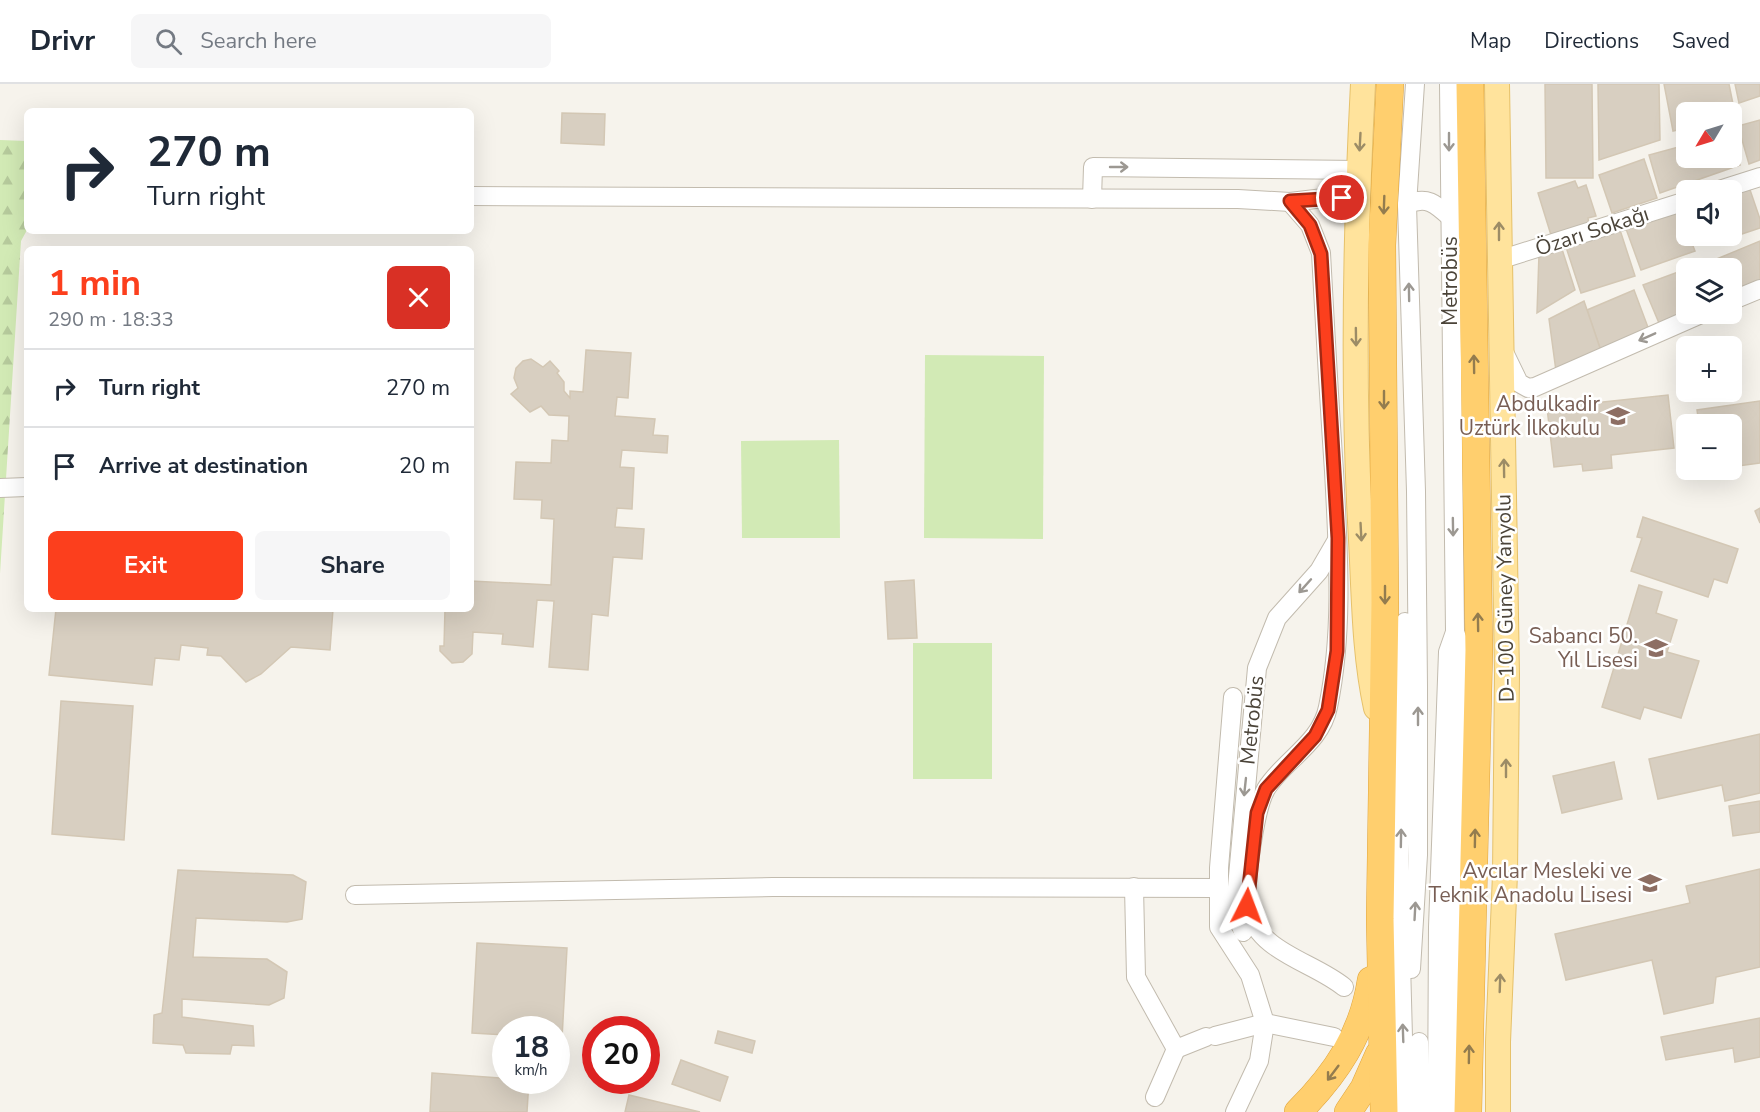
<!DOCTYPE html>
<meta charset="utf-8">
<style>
:root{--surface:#fff;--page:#f6f6f7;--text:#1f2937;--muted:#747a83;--line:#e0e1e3;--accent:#fc3f1d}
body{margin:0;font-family:"Nunito Sans",sans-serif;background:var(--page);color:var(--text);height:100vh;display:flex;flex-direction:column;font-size:22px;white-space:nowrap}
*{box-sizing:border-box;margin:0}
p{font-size:20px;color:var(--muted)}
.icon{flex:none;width:33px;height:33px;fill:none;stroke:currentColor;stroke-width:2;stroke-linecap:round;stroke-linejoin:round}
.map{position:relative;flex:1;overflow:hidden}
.side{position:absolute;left:24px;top:162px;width:450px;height:366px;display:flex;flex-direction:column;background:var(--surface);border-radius:9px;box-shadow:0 6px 24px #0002}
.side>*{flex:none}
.top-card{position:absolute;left:24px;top:24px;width:450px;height:126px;border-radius:9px;box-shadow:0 6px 24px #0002;background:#fff;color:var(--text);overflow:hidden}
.needle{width:39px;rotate:232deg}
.buttons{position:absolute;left:1676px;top:18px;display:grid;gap:12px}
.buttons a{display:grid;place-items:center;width:66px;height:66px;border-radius:9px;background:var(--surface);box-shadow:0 6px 24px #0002;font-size:30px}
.speed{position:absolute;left:492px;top:932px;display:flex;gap:12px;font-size:30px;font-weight:700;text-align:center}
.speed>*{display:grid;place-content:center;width:78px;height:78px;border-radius:50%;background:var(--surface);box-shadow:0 6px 24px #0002;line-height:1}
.speed small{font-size:15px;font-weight:400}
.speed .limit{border:9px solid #d22;background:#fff;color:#111}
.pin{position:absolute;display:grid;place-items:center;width:51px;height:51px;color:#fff;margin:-26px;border:3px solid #fff;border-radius:50%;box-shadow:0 2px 6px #0007}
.me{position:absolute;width:66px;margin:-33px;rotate:3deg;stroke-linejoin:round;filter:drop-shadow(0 0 4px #0008)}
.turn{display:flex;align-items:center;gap:21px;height:126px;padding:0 24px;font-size:27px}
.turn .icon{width:78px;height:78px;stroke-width:2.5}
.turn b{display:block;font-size:42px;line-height:51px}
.round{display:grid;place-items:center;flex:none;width:63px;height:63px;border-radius:9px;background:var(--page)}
.head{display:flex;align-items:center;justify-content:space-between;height:102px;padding:0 24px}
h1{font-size:36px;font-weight:700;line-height:45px;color:var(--accent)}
.button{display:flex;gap:12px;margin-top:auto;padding:12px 24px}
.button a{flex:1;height:69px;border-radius:9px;background:var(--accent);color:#fff;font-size:24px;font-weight:700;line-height:69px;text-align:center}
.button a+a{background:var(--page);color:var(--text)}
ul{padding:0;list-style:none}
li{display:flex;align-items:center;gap:18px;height:78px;padding:0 24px;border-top:2px solid var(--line)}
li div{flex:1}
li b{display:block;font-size:22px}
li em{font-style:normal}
header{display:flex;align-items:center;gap:36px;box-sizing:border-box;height:84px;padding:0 30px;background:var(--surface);border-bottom:2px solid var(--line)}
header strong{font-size:28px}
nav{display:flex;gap:33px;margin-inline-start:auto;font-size:21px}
.search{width:420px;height:54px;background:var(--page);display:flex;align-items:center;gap:15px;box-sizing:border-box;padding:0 21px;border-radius:9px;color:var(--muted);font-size:22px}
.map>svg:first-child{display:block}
</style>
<header>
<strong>Drivr</strong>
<div class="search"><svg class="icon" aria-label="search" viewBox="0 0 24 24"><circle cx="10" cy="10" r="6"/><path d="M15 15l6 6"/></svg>Search here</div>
<nav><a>Map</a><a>Directions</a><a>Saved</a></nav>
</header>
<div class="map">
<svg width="1760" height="1028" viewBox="0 0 1760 1028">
<defs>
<pattern id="forest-firs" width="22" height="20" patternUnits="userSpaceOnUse" patternTransform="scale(1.5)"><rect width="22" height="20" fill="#d2eab5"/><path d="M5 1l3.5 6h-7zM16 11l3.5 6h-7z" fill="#b6ca9c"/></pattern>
</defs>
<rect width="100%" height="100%" fill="#f6f3ec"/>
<!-- forest -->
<polygon fill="url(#forest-firs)" points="0,56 27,57 27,146 21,157 0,490"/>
<!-- green -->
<g fill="#d2eab5">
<polygon points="925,271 1044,272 1043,455 924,454"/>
<polygon points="839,356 840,454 742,454 741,357"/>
<rect x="913" y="559" width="79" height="136"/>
</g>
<!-- building -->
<g fill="#d8cfc1" stroke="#d3c7b4" stroke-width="1.5">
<polygon points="1545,0 1592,0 1593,94 1546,94"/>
<polygon points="1598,0 1659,0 1660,56 1599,76"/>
<polygon points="1664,0 1729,0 1736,35 1731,36 1731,28 1686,28 1686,44 1673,47"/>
<polygon points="1735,0 1760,0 1760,12 1739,19"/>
<polygon points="562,29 605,30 604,61 561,59"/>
<polygon points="1760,36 1760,76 1749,80 1738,42"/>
<polygon points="1731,60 1740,81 1660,109 1649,71 1686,61 1686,74 1731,74"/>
<polygon points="1644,75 1657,114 1612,129 1599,91"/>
<polygon points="1575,97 1578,104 1586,101 1596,132 1588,134 1589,140 1551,151 1538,109"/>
<polygon points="1748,100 1760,135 1760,144 1727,155 1726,152 1731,152 1731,106"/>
<polygon points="1679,123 1686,142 1686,152 1689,152 1695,167 1641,186 1625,142"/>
<polygon points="1620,146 1635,192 1581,209 1566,163"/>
<polygon points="1700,152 1723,152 1703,160"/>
<polygon points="1760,157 1760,198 1731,210 1731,184 1709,184 1707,179"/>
<polygon points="1561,162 1575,206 1537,229 1539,170"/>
<polygon points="1686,185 1686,228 1659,239 1643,201"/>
<polygon points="1634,206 1649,246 1601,267 1587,226"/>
<polygon points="1584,217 1601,267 1556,287 1549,235"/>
<polygon points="586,266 631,269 628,314 617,313 615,332 655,335 653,351 668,352 667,369 622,366 620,383 634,384 632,425 617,424 615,443 644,445 642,475 613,473 608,532 592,530 588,586 549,583 554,517 537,516 533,563 502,560 503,550 473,548 472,570 463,578 452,579 440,567 440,562 444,562 445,525 471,525 471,497 551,501 554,435 541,434 542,416 514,415 516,378 551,379 552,356 568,357 569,332 549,331 541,322 530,328 511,310 518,304 514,294 516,284 523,277 531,275 543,283 550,277 559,287 557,289 564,298 564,307 570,314 570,307 583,308"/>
<polygon points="1668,311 1674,364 1611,371 1612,384 1583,387 1582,380 1554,383 1547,324"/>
<polygon points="1760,317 1760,379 1731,383 1731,340 1699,340 1697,326"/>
<polygon points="1760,424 1760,439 1755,427"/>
<polygon points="1643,433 1738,465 1727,499 1714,495 1708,513 1631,487 1642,454 1637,453"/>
<polygon points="914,496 917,554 888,555 885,498"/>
<polygon points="1639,501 1662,508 1656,529 1677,536 1667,568 1699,577 1681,634 1644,623 1640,635 1602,623"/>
<polygon points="56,525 333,525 330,566 291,563 261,590 246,598 221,572 207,571 208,564 181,561 179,576 155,574 152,601 49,591"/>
<polygon points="61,617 133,622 124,756 52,750"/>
<polygon points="1760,650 1760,709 1725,717 1722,701 1658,715 1649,675"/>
<polygon points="1614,678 1622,715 1562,729 1553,692"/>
<polygon points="1760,717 1760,748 1733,752 1729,722"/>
<polygon points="1760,785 1760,883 1716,893 1713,919 1664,930 1652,876 1566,896 1555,850 1690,819 1686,802"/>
<polygon points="178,786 293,791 306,798 302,835 287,838 196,834 193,873 267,875 287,888 284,914 269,921 182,915 182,933 253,942 254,962 232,961 230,970 186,969 183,961 153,959 154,931 162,929"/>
<polygon points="477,859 567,864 562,954 556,954 556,945 506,945 506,951 472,949"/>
<polygon points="1760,934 1760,973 1735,978 1733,964 1666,976 1661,953"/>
<polygon points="718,947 755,957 752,969 715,959"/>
<polygon points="681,976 728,993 720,1017 672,1000"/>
<polygon points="432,989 529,996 527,1028 430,1028"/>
<polygon points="629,1011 700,1028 625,1028"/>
</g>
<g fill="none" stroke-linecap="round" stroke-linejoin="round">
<!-- minor casing -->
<g stroke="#c2bbae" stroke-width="20">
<g id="minor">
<polyline points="1449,0 1455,548 1462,567 1450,1028"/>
<polyline points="1719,106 1760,93"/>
<polyline points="471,112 1238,115 1290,118 1332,113 1358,115"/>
<polyline points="1092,115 1093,83 1359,86"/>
<path d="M1290 118 1310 141 1321 169C1325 242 1329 315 1334 387 1338 465 1344 546 1328 623 1321 659 1284 676 1266 705 1255 724 1243 805 1248 825 1259 869 1312 877 1344 903"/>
<path d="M1407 121C1426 111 1436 120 1450 133"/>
<polyline points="1499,176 1686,117"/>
<polyline points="1731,217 1760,205"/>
<polyline points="1503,266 1519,299 1528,304 1535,303 1701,230"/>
<polyline points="0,404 27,403"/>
<polyline points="1405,538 1399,804 1405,1028"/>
<polyline points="1233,613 1219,784 1219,843 1250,891 1265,939 1259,977 1235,1028"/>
<polyline points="1134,803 1136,893 1176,965 1155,1013"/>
<polyline points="355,811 773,803 1219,804"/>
<polyline points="1243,848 1235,825 1257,584 1277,534 1319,487 1337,456"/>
<polyline points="1411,885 1418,771 1418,603 1416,407 1407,121 1415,0"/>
<polyline points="1215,952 1265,939 1334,953"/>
<polyline points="1419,958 1422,1028"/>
<polyline points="1176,965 1206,953"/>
<polyline points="1437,1028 1438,843 1448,568 1455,548"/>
</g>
</g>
<!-- major casing -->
<g stroke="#e6c16a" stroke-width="26">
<g id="major">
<path d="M1363 0C1355 152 1352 304 1361 456 1364 511 1364 569 1376 624"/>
<polyline points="1497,0 1507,590 1505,790 1498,958 1498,1028"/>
</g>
</g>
<!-- highway casing -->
<g stroke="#e0a43c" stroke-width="28">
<g id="highway">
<path d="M1298 1028C1336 990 1363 950 1371 896"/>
<polyline points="1348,1028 1364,1004 1379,970"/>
<polyline points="1384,1028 1380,835 1385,519 1382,161 1390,0"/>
<polyline points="1468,1028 1479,566 1470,0"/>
</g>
</g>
<!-- minor -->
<use href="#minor" stroke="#fff" stroke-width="18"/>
<!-- major -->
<use href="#major" stroke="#ffe39c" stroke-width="24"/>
<!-- highway -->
<use href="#highway" stroke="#ffcf6e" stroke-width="27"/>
</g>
<!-- one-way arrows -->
<defs><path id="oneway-shaft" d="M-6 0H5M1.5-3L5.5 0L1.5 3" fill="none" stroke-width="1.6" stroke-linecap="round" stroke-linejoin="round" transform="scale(1.5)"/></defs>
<g stroke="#9c8c66">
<use href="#oneway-shaft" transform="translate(1360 58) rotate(93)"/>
<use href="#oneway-shaft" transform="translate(1499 147) rotate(-90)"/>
<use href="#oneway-shaft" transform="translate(1356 253) rotate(89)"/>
<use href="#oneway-shaft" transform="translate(1504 384) rotate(-91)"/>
<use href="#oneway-shaft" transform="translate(1361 448) rotate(87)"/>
<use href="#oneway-shaft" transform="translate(1506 684) rotate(-90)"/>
<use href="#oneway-shaft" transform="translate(1500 899) rotate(-88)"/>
</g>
<g stroke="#9c9892">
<use href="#oneway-shaft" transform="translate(1449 58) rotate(90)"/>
<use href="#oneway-shaft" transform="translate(1119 83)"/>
<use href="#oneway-shaft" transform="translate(1409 208) rotate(-91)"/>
<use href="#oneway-shaft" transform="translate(1647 253) rotate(156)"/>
<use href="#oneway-shaft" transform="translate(1453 443) rotate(89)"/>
<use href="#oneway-shaft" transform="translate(1305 502) rotate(132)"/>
<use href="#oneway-shaft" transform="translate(1418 632) rotate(-90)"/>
<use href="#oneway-shaft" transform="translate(1245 703) rotate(96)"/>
<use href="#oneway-shaft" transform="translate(1401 754) rotate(-89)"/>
<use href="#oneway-shaft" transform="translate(1415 827) rotate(-87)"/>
<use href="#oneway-shaft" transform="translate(1403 949) rotate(-92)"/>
</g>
<g stroke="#937c4e">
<use href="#oneway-shaft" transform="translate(1384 121) rotate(92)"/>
<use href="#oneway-shaft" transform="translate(1474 280) rotate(-91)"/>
<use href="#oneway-shaft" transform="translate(1384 316) rotate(90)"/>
<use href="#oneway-shaft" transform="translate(1385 511) rotate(90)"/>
<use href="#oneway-shaft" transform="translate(1478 538) rotate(-91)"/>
<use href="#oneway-shaft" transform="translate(1475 754) rotate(-89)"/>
<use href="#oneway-shaft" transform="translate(1469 970) rotate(-89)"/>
<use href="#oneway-shaft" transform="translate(1333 989) rotate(127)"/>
</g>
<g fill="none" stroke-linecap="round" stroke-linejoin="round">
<!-- route casing -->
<g stroke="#a42913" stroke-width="15">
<polyline id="route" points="1247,822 1257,729 1266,705 1315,652 1328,626 1337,567 1338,454 1321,170 1310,141 1290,117 1342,114"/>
</g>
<!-- route -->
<use href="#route" stroke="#fc3f1d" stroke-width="10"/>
</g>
<!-- icons -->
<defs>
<g id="school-bare" transform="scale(1.8)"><path d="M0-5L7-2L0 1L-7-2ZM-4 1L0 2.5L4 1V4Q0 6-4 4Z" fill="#8d6e63" stroke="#fff" stroke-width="2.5" paint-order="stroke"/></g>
</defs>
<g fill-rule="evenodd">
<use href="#school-bare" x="1618" y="332"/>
<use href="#school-bare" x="1656" y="564"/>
<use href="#school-bare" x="1650" y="799"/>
</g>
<g text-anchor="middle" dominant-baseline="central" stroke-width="5" stroke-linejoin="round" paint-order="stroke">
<!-- street labels -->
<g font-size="21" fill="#4b4439" stroke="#fff">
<text transform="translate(1592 147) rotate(-18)">Özarı Sokağı</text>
<text transform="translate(1450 197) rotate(-90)">Metrobüs</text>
<text transform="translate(1505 514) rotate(-91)">D-100 Güney Yanyolu</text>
<text transform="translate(1252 636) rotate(-84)">Metrobüs</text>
</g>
<!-- education labels -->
<g font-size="21" fill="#785e54" stroke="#fff" text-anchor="end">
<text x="1600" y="320">Abdulkadir<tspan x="1600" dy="24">Uztürk İlkokulu</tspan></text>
<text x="1638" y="552">Sabancı 50.<tspan x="1638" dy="24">Yıl Lisesi</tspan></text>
<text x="1632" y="787">Avcılar Mesleki ve<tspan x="1632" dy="24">Teknik Anadolu Lisesi</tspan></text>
</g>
</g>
</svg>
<div class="buttons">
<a><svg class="needle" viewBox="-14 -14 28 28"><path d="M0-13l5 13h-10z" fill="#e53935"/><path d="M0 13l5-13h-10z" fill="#747a83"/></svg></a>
<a><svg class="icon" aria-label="sound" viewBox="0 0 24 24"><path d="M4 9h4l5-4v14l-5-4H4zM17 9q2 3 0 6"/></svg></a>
<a><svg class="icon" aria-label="layers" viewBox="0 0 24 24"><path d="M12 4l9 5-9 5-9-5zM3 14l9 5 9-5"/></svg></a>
<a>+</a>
<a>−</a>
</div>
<div class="speed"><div>18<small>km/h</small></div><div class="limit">20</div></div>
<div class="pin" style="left:1342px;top:114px;background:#d93025"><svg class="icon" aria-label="arrive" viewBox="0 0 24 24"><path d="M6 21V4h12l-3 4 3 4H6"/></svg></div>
<svg class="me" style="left:1247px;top:822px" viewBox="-20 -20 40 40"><path d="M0-17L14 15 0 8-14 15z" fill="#fc3f1d" stroke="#fff" stroke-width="4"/></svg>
<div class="top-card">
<div class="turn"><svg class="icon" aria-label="right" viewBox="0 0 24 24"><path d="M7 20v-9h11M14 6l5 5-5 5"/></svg><div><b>270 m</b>Turn right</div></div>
</div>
<section class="side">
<div class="head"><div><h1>1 min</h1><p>290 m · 18:33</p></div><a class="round" style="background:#d93025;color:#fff"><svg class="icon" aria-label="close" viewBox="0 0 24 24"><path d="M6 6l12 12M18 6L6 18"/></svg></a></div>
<ul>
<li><svg class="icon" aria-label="right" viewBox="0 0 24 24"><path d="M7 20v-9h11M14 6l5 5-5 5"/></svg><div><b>Turn right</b></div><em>270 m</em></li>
<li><svg class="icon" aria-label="arrive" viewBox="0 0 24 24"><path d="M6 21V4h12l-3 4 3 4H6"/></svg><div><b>Arrive at destination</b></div><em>20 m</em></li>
</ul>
<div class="button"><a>Exit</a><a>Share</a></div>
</section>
</div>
